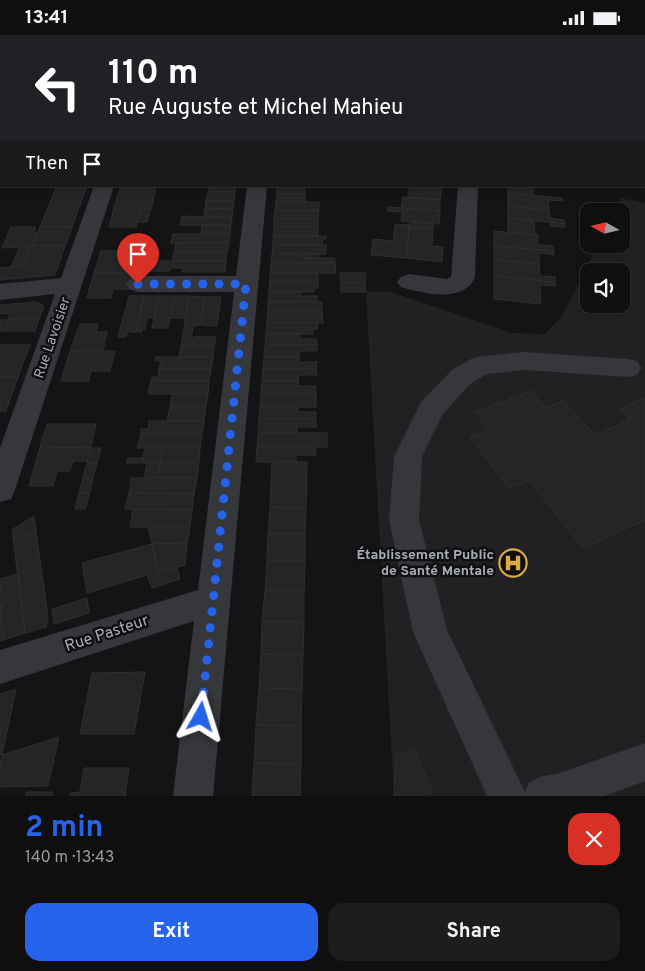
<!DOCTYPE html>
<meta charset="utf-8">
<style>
:root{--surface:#0f0f10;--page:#1d1d1e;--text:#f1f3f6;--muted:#9b9c9f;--line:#2f2f30;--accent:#2563eb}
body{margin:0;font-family:Overpass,sans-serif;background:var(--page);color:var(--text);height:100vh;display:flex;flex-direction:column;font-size:19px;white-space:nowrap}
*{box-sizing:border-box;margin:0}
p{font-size:16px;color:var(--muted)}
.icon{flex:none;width:28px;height:28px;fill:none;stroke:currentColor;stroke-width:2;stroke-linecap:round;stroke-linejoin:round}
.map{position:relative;height:761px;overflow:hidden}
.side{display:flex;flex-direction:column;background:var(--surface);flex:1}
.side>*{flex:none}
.guide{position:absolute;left:0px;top:0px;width:645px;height:152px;box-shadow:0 2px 8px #0003,0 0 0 1px var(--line);background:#202124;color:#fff;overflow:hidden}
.needle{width:32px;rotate:278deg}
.tools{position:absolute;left:580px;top:168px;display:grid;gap:10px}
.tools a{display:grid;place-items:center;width:50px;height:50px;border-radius:10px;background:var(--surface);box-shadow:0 2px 8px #0003,0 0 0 1px var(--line);font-size:25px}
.pin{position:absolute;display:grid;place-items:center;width:42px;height:42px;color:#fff;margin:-51px -21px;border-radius:50% 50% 50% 0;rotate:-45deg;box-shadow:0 0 5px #0007}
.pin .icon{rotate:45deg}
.me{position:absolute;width:55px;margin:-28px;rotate:6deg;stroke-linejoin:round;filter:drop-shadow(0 0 4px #0008)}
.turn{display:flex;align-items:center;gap:18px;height:105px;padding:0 25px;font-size:22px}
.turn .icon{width:65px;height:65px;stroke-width:2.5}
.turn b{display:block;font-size:35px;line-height:42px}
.then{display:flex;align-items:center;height:48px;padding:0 25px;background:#0003;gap:10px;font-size:19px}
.round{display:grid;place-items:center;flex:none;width:52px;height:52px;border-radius:15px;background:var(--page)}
.headline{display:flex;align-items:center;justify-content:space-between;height:85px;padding:0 25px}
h1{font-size:30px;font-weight:700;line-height:38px;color:var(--accent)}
.cta{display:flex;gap:10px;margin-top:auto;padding:10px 25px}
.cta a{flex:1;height:58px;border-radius:15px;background:var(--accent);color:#fff;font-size:20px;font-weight:700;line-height:58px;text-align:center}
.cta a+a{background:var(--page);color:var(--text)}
.status{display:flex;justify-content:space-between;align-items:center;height:35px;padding:0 25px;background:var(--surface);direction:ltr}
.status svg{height:14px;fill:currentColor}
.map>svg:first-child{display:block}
</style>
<div class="status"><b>13:41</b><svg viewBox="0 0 49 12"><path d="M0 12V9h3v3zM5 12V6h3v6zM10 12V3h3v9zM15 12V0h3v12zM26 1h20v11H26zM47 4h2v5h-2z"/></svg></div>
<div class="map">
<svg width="645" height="761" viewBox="0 0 645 761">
<rect width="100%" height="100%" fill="#141416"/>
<!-- built -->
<path fill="#212123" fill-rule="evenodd" d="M621 163 645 168V761H394L366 257H391L512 298 545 299 563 280 598 209H621V176H614ZM589 236H621V269H589Z"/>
<!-- building -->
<g fill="#252527" stroke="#2f2f32">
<polygon points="69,151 87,151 72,192 40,192 56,153"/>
<polygon points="209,151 236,151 235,157 208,157"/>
<polygon points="410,151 442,152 440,165 408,162"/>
<polygon points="508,151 533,151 533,160 508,158"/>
<rect x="277" y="152" width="28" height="7"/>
<polygon points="120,153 156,153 151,174 114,173"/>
<polygon points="208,157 235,157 234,166 206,166"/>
<polygon points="508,158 562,163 563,166 548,165 549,175 508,171"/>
<polygon points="277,159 305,159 305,167 276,167"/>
<polygon points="403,162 440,165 440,176 401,173"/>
<polygon points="206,166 234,166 233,174 205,173"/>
<polygon points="276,167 319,167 319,176 275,176"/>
<polygon points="508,171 549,175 550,183 564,185 565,189 508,183"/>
<polygon points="388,172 440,176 439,189 401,186 402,177 388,176"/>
<polygon points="114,173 141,173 136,192 109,192"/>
<polygon points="141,173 151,174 147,187 137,187"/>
<polygon points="205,173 233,174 232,182 204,182"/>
<polygon points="275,176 319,176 318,184 274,184"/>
<polygon points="182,181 204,182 232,182 231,190 180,190"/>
<polygon points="508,183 534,186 535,200 508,197"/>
<rect x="274" y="184" width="44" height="8"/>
<polygon points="410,187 434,189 433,194 409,192"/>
<polygon points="551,187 565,189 565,192 550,191"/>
<polygon points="395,189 409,190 407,223 371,220 373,204 393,206"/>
<polygon points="202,190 231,190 230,199 201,199"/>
<polygon points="11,192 36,192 34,198 38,198 32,211 2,213"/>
<polygon points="40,192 72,192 65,211 32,211"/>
<polygon points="274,192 318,192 318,201 273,201"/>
<polygon points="409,192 433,194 432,211 443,212 442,227 407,223"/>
<polygon points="494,196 538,200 538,210 553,211 554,216 494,211"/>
<polygon points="173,199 230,199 229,208 171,208"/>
<polygon points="273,201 326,201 326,204 322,204 322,210 273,210"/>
<polygon points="176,208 229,208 227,217 174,217"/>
<polygon points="273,210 326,210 326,219 272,219"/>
<polygon points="20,211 30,211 22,231 11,232"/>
<polygon points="30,211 65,211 55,240 0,245 0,233 22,231"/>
<polygon points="494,211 554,216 554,220 539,218 539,229 494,225"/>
<polygon points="101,216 125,216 123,223 128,223 124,238 94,238"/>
<polygon points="125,216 140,216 135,238 124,238 128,223 123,223"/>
<polygon points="174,217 227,217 226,226 172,226"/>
<polygon points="272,219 303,219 303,223 335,223 335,228 271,228"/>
<rect x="303" y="219" width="15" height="4"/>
<polygon points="494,225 539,229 540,241 555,242 555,247 494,241"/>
<polygon points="137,226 150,226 148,236 135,236"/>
<polygon points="150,226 161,226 159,236 148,236"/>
<polygon points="161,226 226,226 225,237 182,237 183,233 171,233 170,236 159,236"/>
<polygon points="271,228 335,228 336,238 270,238"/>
<polygon points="94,238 135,238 131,254 113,254 111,263 87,263"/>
<rect x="270" y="238" width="48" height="9"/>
<polygon points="340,238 365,238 365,248 341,248"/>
<polygon points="494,241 555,247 556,251 540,250 541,269 494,264"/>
<polygon points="270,247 318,247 318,253 314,253 314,257 269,257"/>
<polygon points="341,248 365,248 366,257 341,257"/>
<polygon points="269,257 301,257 301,261 317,261 317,267 268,267"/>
<polygon points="129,261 144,261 136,297 129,297 130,294 128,294 126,302 118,302"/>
<polygon points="144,261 159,261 154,283 147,283 145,294 142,294 141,297 136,297"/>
<polygon points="159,261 175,261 168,293 152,293"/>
<polygon points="175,261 189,261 186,283 171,283"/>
<polygon points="189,261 205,262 200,290 193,291 190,311 181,311"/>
<polygon points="205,262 221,262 217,291 200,290"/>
<polygon points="36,267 44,271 39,285 8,285 10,278 0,279 0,270"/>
<rect x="268" y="267" width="54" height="10"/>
<polygon points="268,277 322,277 323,288 267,288"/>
<polygon points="0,285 8,285 5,296 0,296"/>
<polygon points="8,285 39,285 35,296 5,296"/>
<polygon points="267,288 318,288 317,294 313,294 313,299 266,299"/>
<polygon points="80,289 98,289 96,297 107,297 103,316 70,316"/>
<polygon points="266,299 300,299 300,304 317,304 317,310 265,310"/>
<polygon points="193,302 216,302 214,311 192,311"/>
<polygon points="0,310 30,310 18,342 0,342"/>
<polygon points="265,310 317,310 317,316 300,316 299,322 264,322"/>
<polygon points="181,311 214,311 213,322 179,322"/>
<polygon points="70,316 115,316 110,336 91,336 89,346 61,346"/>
<polygon points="156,322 213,322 211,334 159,334 161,326 155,326"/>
<polygon points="264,322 299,322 299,327 317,327 316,334 263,334"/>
<polygon points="159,334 211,334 209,346 151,346 152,342 158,342"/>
<polygon points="263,334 316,334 317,340 299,340 298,346 262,346"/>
<polygon points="0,342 18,342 6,376 0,376"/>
<polygon points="151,346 209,346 208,359 148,359"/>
<polygon points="262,346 298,346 298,351 316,351 316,359 261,359"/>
<polygon points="531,356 545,373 563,366 595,400 630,385 620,374 645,363 645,485 583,513 529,445 509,453 470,402 489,395 475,377"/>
<polygon points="172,359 208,359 206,372 170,372"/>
<polygon points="261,359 316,359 316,372 260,372"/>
<polygon points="170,372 206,372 204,386 167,386"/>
<polygon points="260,372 298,372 298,377 316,377 316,384 259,384"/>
<polygon points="259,384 316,384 316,392 297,392 297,398 258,398"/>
<polygon points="149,386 204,386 202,399 141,399 141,394 148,394"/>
<polygon points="47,389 96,389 91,413 40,412"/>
<polygon points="258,398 327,398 327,412 257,412"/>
<polygon points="141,399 202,399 200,413 137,413"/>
<polygon points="40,412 91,413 87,426 73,426 70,436 57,436 53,451 29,451"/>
<polygon points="257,412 315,412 316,420 296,420 296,427 256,427"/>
<polygon points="91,413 101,413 97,428 87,428"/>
<polygon points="145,413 162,413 160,428 142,428"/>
<polygon points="162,413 200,413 199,428 160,428"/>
<polygon points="128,423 143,423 142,428 127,428"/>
<polygon points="272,427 307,427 306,473 270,472"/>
<polygon points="87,428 97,428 93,443 83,443"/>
<polygon points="147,428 160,428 157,443 144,443"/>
<polygon points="160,428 199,428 197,443 157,443"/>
<polygon points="83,443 93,443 90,458 79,458"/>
<polygon points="131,443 197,443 194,459 129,458"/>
<polygon points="79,458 90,458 85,474 75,474"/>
<polygon points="129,458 194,459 192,475 125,474"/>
<polygon points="270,472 306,473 305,499 268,499"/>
<polygon points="133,474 192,475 190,492 130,492"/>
<polygon points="34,481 36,497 13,503 13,494"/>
<polygon points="148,492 190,492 187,509 152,508"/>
<polygon points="36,497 48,582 46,592 25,598 13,503"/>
<polygon points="268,499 305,499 305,526 267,526"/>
<polygon points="152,508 187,509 185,530 158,537"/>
<polygon points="152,509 158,537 177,532 180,544 152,553 147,540 87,558 82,528"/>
<polygon points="267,526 305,526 304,556 265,556"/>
<polygon points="18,539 25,598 3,605 0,544"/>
<polygon points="265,556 304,556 304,587 262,587"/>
<polygon points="87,563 89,578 54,589 52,574"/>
<polygon points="0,568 3,605 0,606"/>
<polygon points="262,587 304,587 303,620 261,619"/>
<polygon points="261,619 303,620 302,654 259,653"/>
<polygon points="145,637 134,699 80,699 92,638"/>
<polygon points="259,653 302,654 301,691 256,690"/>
<polygon points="16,654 2,720 0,720 0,659"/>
<polygon points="256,690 301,691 301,729 254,728"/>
<polygon points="59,702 48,751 0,752 0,728 2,720"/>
<polygon points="415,714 432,757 422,761 394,761 396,720"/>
<polygon points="254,728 301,729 300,761 252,761"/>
<polygon points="84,733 129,733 125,761 70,761 71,758 80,757"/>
<polygon points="27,757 53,757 52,761 26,761"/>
</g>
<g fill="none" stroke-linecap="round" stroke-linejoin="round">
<!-- minor -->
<g fill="#36373a" fill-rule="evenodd">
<polygon points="74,0 95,0 96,1 75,1"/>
<rect x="266" y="0" width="16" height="1"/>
<rect x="380" y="0" width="16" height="1"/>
<rect x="644" y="73" width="1" height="10"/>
<rect x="0" y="97" width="1" height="12"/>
<polygon points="94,151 114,151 15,455 11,464 0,467 0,413 55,259 0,265 0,249 61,243"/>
<polygon points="247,151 267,151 213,761 173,761 194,586 0,649 0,615 198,555 234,257 138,257 130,254 126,249 130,244 138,241 236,241"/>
<path d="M458 151H478L475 242C464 269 422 258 401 252L397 247 401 242 409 239 447 244 451 242Z"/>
<polygon points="525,317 628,324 637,326 641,333 637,340 628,342 525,335 487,339 470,349 442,380 422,422 419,485 447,595 525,757 529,747 543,741 557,739 645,708 645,746 605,761 487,761 413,597 389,485 394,422 421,367 452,335 473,323 482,321"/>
</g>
</g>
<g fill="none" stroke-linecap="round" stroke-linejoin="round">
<!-- route -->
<polyline stroke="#2563eb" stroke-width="9" stroke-dasharray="0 16.2" points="138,249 246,249 201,682"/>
</g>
<!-- icons -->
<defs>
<g id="hospital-ring" transform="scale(1.4375)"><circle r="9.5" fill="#0f0f11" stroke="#dcaa47" stroke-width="1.5"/><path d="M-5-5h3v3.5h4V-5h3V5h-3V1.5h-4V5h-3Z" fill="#dcaa47"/></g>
</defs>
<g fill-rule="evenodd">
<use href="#hospital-ring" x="513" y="528"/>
</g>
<g text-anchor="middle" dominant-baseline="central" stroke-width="5" stroke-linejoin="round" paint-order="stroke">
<!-- street labels -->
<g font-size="14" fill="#a8acb4" stroke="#0f0f11">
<text transform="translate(53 303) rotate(-71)">Rue Lavoisier</text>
</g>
<!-- poi labels -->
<g font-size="14" font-weight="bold" fill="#a8acb4" stroke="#0f0f11" text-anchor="end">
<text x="494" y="520">Établissement Public<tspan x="494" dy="16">de Santé Mentale</tspan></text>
</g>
<!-- near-street labels -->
<g font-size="16" fill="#a8acb4" stroke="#0f0f11">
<text transform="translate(107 599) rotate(-18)">Rue Pasteur</text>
</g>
</g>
</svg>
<div class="tools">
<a><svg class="needle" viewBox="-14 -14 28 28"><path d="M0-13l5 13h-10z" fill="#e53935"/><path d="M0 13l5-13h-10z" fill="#9b9c9f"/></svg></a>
<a><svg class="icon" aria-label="sound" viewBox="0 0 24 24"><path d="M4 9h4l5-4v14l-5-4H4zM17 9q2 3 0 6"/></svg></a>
</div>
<div class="pin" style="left:138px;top:249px;background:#d93025"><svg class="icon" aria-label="arrive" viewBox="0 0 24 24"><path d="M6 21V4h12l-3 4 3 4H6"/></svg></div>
<svg class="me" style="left:201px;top:682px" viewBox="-20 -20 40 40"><path d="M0-17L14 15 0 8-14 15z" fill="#2563eb" stroke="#fff" stroke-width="4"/></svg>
<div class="guide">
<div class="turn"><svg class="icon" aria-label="left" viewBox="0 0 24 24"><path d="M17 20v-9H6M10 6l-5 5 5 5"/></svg><div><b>110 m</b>Rue Auguste et Michel Mahieu</div></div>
<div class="then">Then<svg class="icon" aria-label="arrive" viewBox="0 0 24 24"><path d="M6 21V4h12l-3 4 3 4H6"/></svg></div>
</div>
</div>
<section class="side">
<div class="headline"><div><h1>2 min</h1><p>140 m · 13:43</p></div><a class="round" style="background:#d93025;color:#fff"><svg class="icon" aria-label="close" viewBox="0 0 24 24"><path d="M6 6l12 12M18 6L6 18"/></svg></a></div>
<div class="cta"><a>Exit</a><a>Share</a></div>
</section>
